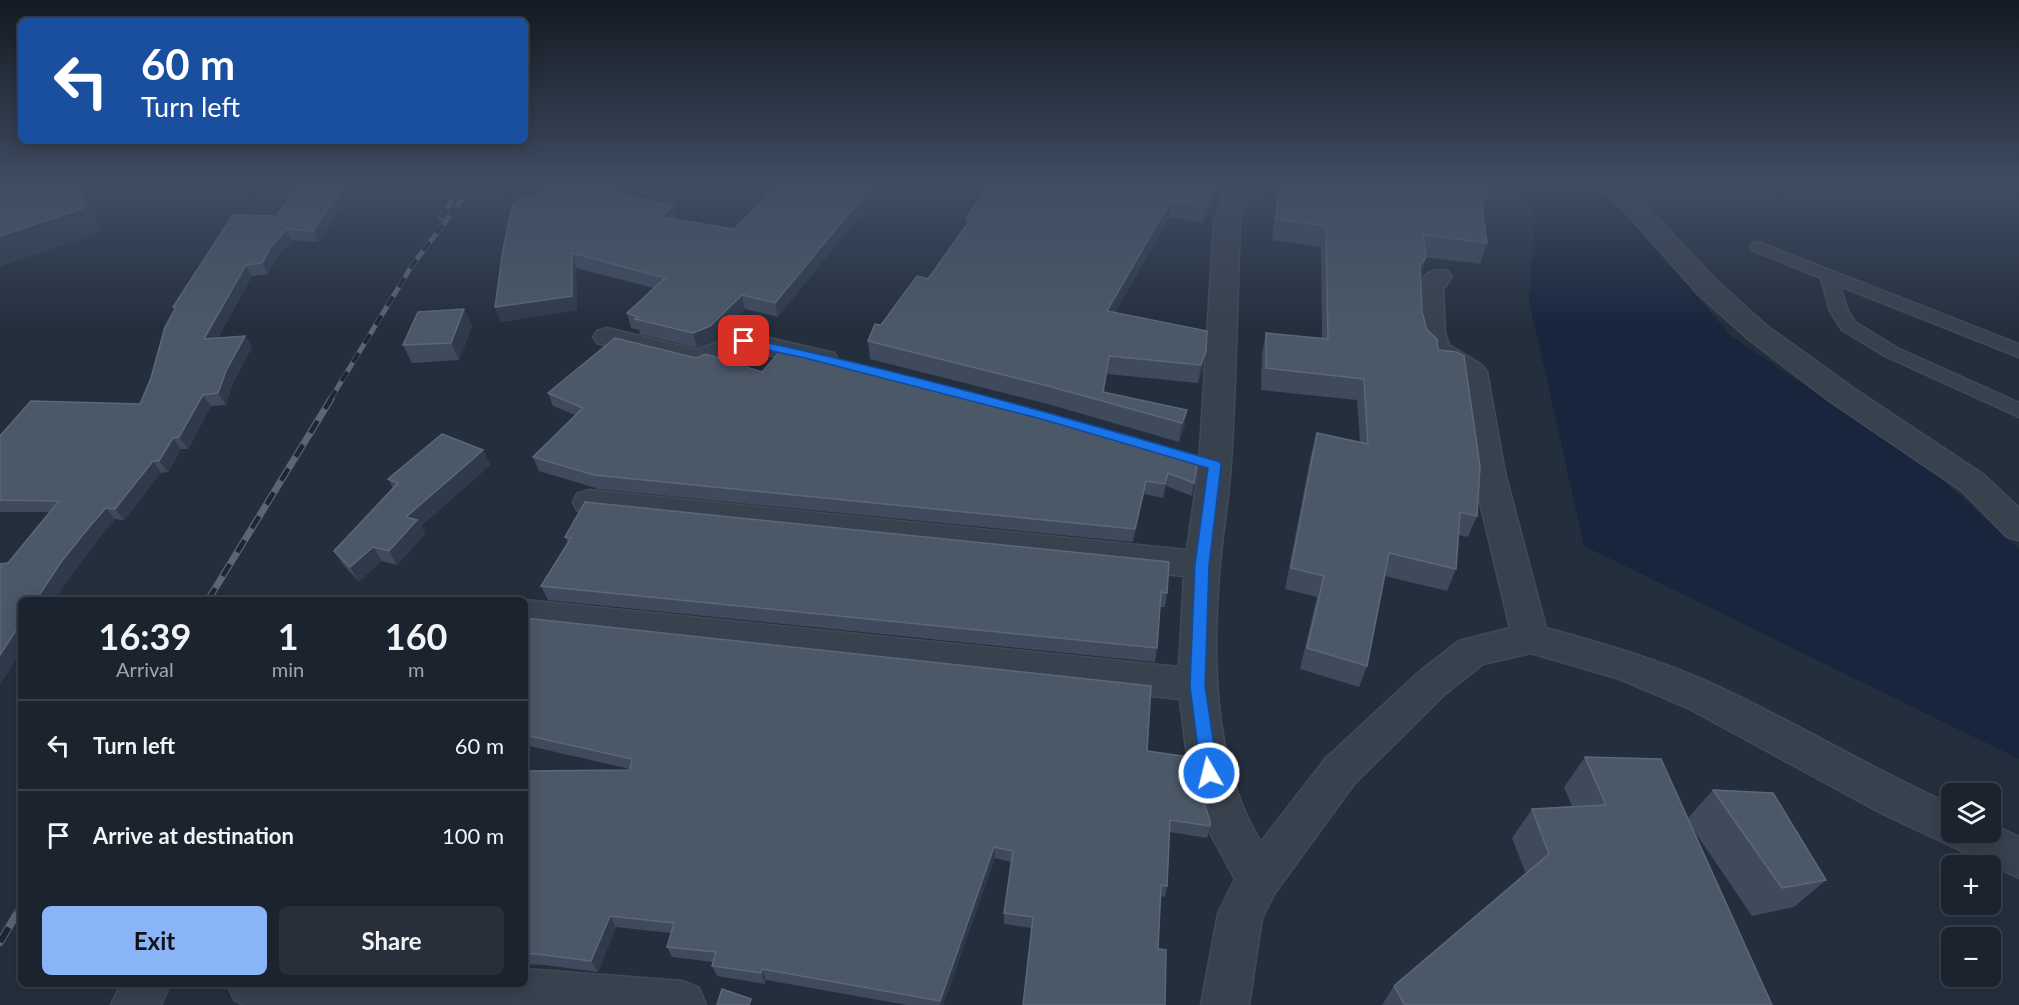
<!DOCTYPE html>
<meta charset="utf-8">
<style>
:root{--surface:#1b232e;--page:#282f3a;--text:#f1f3f6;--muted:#a0a4aa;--line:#39404a;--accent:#8ab4f8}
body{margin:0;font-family:Lato,sans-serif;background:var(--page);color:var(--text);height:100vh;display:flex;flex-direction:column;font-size:22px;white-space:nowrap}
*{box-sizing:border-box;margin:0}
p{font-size:20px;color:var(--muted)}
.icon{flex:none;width:33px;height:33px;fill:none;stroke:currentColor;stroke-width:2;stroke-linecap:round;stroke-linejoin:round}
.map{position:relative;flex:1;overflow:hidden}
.drawer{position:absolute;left:18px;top:597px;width:510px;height:390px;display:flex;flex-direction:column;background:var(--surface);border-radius:9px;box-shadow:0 3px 15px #0003,0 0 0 2px var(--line)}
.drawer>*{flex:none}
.banner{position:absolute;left:18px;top:18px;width:510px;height:126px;border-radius:9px;box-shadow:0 3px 15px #0003,0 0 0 2px var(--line);background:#1a4fa0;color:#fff;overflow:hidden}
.controls{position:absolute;left:1941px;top:783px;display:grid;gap:12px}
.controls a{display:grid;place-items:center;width:60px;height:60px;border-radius:9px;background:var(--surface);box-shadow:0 3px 15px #0003,0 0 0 2px var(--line);font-size:30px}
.pin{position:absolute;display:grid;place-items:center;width:51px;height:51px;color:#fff;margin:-26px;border-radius:12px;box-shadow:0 3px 9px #0006}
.me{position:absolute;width:66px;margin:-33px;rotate:352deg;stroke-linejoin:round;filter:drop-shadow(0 0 4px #0008)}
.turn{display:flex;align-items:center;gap:21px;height:126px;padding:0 24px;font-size:27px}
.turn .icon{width:78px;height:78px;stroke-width:2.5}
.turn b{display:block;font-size:42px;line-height:51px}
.eta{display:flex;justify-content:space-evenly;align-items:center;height:102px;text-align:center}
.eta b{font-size:36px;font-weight:700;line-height:42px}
.cta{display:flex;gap:12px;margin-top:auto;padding:12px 24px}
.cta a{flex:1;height:69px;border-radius:9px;background:var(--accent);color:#111;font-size:24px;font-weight:700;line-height:69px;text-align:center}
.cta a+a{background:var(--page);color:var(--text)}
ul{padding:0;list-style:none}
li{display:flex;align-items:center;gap:18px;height:90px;padding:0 24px;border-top:2px solid var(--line)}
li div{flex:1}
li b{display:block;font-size:22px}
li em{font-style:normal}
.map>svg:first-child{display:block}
</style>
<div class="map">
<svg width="2019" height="1005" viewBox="0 0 2019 1005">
<rect width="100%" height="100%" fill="#242f3e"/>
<!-- water -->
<polygon fill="#17263c" points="1526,185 1604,185 1731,336 1933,471 2019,549 2019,759 1584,546 1529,300 1535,217"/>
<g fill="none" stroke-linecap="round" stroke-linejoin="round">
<!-- service casing -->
<g stroke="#414a57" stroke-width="3">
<polygon id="service" points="1758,242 2019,344 2019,357 1840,286 1848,311 1855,322 1897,348 2019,403 2019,417 1885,356 1842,330 1830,311 1821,278 1752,250 1750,247 1752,244"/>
</g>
<!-- minor casing -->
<g stroke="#414a57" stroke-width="3">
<g id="minor">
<path d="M1226 185H1250L1240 222C1237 302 1236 383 1231 463 1229 497 1223 530 1220 563 1212 653 1212 764 1261 842L1326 758 1419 672 1459 641 1510 628 1473 473 1458 376 1426 356 1422 350 1417 333 1416 287C1424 274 1433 267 1448 271L1452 277 1443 289 1445 333 1449 345 1482 365 1487 372 1505 473 1546 628C1604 644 1660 660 1715 685 1795 722 1871 769 1952 805V832H1990V823L2019 837V878L1881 813 1688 708 1620 679 1531 653 1483 664 1445 694 1354 784 1274 894 1262 918 1249 1005H1201L1218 914 1235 879 1207 827 1189 773 1180 699 525 628V600L1179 667 1184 576 589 514 577 510 573 502 577 494 589 490 1187 550 1199 465 1214 222Z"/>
<polygon points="607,328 697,350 743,332 834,353 838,359 834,365 824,368 746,350 700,369 597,343 593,337 597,331"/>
<polygon points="525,969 682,981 699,988 706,1005 244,1005 234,1000 227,984 525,984"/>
<polygon points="121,984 170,984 161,1005 111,1005"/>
</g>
</g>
<!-- tertiary casing -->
<g stroke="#414a57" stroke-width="3">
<polygon id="tertiary" points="1601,185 1626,185 1718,282 1767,326 1853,388 1984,475 2019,508 2019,540 2007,537 1962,491 1831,402 1747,338 1698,294"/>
</g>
<!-- service -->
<use href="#service" fill="#38414e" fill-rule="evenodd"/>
<!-- minor -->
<use href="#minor" fill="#38414e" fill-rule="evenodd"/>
<!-- tertiary -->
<use href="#tertiary" fill="#38414e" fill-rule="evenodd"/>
<!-- rail-far2 casing -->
<g stroke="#5a6575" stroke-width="5">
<g id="rail-far2">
<polyline points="441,218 461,185"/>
<polyline points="330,400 411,267 473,185"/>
</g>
</g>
<!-- rail-far1 casing -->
<g stroke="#5a6575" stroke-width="7">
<polyline id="rail-far1" points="208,600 331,399"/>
</g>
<!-- rail casing -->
<g stroke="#5a6575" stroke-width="8">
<polyline id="rail" points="0,942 21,907"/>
</g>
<!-- rail-far2 -->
<use href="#rail-far2" stroke="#1d2633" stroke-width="4" stroke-dasharray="11" stroke-linecap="butt"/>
<!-- rail-far1 -->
<use href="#rail-far1" stroke="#1d2633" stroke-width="4.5" stroke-dasharray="14" stroke-linecap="butt"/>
<!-- rail -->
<use href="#rail" stroke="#1d2633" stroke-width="6" stroke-dasharray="17" stroke-linecap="butt"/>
</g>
<!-- wall -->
<g fill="#3f4b5c">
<polygon points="300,185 318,242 292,240 276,259 268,274 252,276 218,338 245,336 252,347 233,383 226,405 211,406 188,449 181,449 168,472 161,473 124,520 115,519 100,537 72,574 21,600 21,652 0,684 0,564 8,563 50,512 0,512 0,436 140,404 151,378 175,310 173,307 276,216"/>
<polygon points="532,185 660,185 661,188 634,198 673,205 676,220 734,229 779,185 778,317 745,309 714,341 697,348 640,334 639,330 631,328 627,313 654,288 576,268 577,310 501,322 495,307 539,194"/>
<polygon points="988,185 1219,185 1203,223 1169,217 1115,313 1206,351 1203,369 1198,383 1107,374 1104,392 1187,410 1184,428 1179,442 1048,404 870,359 868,341 881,325 928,279 966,227 966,218"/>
<polygon points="1278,185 1489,185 1490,191 1483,211 1482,211 1487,243 1480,264 1426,257 1421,275 1422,312 1427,330 1438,350 1477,516 1468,537 1459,535 1456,569 1447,591 1385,576 1367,666 1359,687 1300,669 1317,597 1285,589 1311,455 1317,433 1360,442 1357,400 1261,390 1262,354 1266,333 1322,338 1321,247 1272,240"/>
<polygon points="464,309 472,326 459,360 412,363 403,345"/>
<polygon points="696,358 762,372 1198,459 1192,496 1166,486 1163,498 1144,494 1133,542 599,489 539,471 533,457 575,415 553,406 548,393"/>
<polygon points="483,450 490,465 421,526 425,534 397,565 382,561 359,581 344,566 334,551 393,488 388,479"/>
<polygon points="565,537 1167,593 1165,607 1160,607 1157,648 1155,662 548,600 541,586 568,543"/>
<polygon points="525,618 1147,751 1210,826 1207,838 1170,832 1167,886 1165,897 1160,896 1032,928 1004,924 1004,913 1011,862 995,858 943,1005 907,1005 766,980 765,984 717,976 712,966 713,962 672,957 667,947 671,933 616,927 598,972 545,965 525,964 525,771 630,770 630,769 525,745"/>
<polygon points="1585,757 1688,818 1713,790 1826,880 1794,907 1752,916 1691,826 1772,1005 1382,1005 1394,986 1526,874 1512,838 1532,809 1572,806 1564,787"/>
</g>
<!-- shaded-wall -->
<g fill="#2f3b4b">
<polygon points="79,185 89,185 100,232 0,267 0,236"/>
<polygon points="345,185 358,185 318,242 313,231"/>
<polygon points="628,185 660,185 661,188 611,207 607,193"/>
<polygon points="872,185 885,185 778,317 775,303"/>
<polygon points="1215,185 1219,185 1203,223 1206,206"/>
<polygon points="1171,200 1169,217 1106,329 1107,311"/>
<polygon points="673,205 677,219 665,231 662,217"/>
<polygon points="286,229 292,240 276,259 268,274 262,263 270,248"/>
<polygon points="572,253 576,268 577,310 501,322 495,307"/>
<polygon points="1426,257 1419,278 1420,266"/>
<polygon points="246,265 252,276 211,350 204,339"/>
<polygon points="742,295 745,309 714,341 697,348 693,333"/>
<polygon points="464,309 472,326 459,360 451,343"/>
<polygon points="245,336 252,347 233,383 226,405 218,393 226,371"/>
<polygon points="1206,351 1203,369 1198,383 1201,365"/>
<polygon points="1109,356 1107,374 1103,401 1103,392"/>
<polygon points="203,395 211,406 188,449 179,437"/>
<polygon points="1187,410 1184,428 1179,442 1182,423"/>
<polygon points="173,438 181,449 168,472 159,461"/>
<polygon points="483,450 490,465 421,526 425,534 397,565 389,551 406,517"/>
<polygon points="153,461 161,473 124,520 115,509"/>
<polygon points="1168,473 1166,486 1163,498 1165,484"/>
<polygon points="1146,481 1144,494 1133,542 1135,529"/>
<polygon points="106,508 115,519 100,537 72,574 55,600 36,600 61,562 90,526"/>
<polygon points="373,547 382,561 359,581 350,567"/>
<polygon points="21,623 21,652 0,684 0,655"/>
<polygon points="994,847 995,858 943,1005 940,1005 940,1001"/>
<polygon points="610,916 616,927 598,972 591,961"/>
<polygon points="762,969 766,980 765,984 761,973"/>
</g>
<!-- building -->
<g fill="#4b5868" stroke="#5c6777" stroke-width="1.5">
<polygon points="0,185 79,185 84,208 0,236"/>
<polygon points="300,185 345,185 313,231 286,229 270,248 262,263 246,265 204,339 245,336 226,371 218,393 203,395 179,437 173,438 159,461 153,461 115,509 106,508 90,526 61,562 36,600 21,600 21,623 0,655 0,564 8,563 59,501 0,500 0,436 31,401 140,404 151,378 165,327 176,307 173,307 233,215 276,216"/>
<polygon points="539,185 628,185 607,193 673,205 662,217 734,229 779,185 872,185 775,303 742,295 710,326 693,333 635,319 638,317 627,313 665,278 572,253 572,296 495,307 503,249 513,203 545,192"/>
<polygon points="988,185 1215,185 1206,206 1171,200 1107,311 1207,331 1206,351 1201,365 1109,356 1103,392 1187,410 1182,423 1048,386 868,341 875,324 881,325 917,276 928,279 971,219 966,218"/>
<polygon points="1279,185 1489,185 1490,191 1479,190 1487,243 1423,235 1426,257 1420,266 1422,312 1427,330 1437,339 1438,350 1457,352 1464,356 1480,466 1477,516 1460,512 1456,569 1389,553 1367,666 1307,648 1324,576 1291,568 1317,433 1368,444 1364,379 1266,368 1266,333 1328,339 1326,226 1276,219"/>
<polygon points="464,309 451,343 403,345 418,312"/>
<polygon points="615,338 696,358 706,354 762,372 783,348 1041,414 1198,459 1194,483 1168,473 1165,484 1146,481 1135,529 594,475 533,457 583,408 548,393"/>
<polygon points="442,434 483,450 406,517 417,520 389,551 373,547 350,567 334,551 398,483 388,479"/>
<polygon points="585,502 1169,562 1167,593 1161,592 1157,648 541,586 571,538 565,537"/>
<polygon points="525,618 1151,686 1147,751 1189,757 1210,821 1210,826 1170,820 1167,886 1161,885 1158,949 1166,950 1165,1005 1023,1005 1033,917 1004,913 1013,851 994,847 940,1001 762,969 761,973 712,966 716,952 667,947 674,923 610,916 591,961 537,954 525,954 525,771 630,770 632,759 525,735"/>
<polygon points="1585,757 1661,759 1772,1005 1405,1005 1394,986 1549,854 1532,809 1606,805"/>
<polygon points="1713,790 1773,793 1826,880 1782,888"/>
<polygon points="722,989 751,999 749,1005 717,1005"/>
</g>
<!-- sky -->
<linearGradient id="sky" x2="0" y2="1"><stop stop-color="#141a22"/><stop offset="0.57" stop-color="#3f4d63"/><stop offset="1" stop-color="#3f4d63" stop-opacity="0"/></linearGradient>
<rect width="2019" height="326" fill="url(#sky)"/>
<!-- route -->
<path fill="#1a73e8" stroke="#114b97" stroke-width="1.5" d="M744 338C904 371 1062 416 1220 462L1221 465 1209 565 1205 686 1218 773 1215 779 1209 781 1203 779 1201 773 1190 686 1195 565 1208 468 1045 420 805 358 739 344V339Z"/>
</svg>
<div class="controls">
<a><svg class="icon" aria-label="layers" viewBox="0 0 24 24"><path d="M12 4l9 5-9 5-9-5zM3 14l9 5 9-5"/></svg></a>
<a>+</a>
<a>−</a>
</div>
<div class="pin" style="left:744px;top:341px;background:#d93025"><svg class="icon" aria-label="arrive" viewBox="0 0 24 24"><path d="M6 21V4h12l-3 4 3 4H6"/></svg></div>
<svg class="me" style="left:1209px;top:773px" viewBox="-20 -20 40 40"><circle r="17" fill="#1a73e8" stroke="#fff" stroke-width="3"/><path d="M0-11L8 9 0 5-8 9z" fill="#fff"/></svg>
<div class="banner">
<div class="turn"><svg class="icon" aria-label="left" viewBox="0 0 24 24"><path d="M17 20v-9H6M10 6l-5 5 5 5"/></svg><div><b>60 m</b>Turn left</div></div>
</div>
<section class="drawer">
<div class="eta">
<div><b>16:39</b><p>Arrival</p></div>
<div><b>1</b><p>min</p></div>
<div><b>160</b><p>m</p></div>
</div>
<ul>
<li><svg class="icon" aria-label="left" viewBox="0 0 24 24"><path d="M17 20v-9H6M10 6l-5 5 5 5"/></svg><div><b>Turn left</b></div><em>60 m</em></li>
<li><svg class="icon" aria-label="arrive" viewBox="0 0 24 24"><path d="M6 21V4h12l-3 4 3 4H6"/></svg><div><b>Arrive at destination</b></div><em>100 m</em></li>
</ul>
<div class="cta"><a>Exit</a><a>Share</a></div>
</section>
</div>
